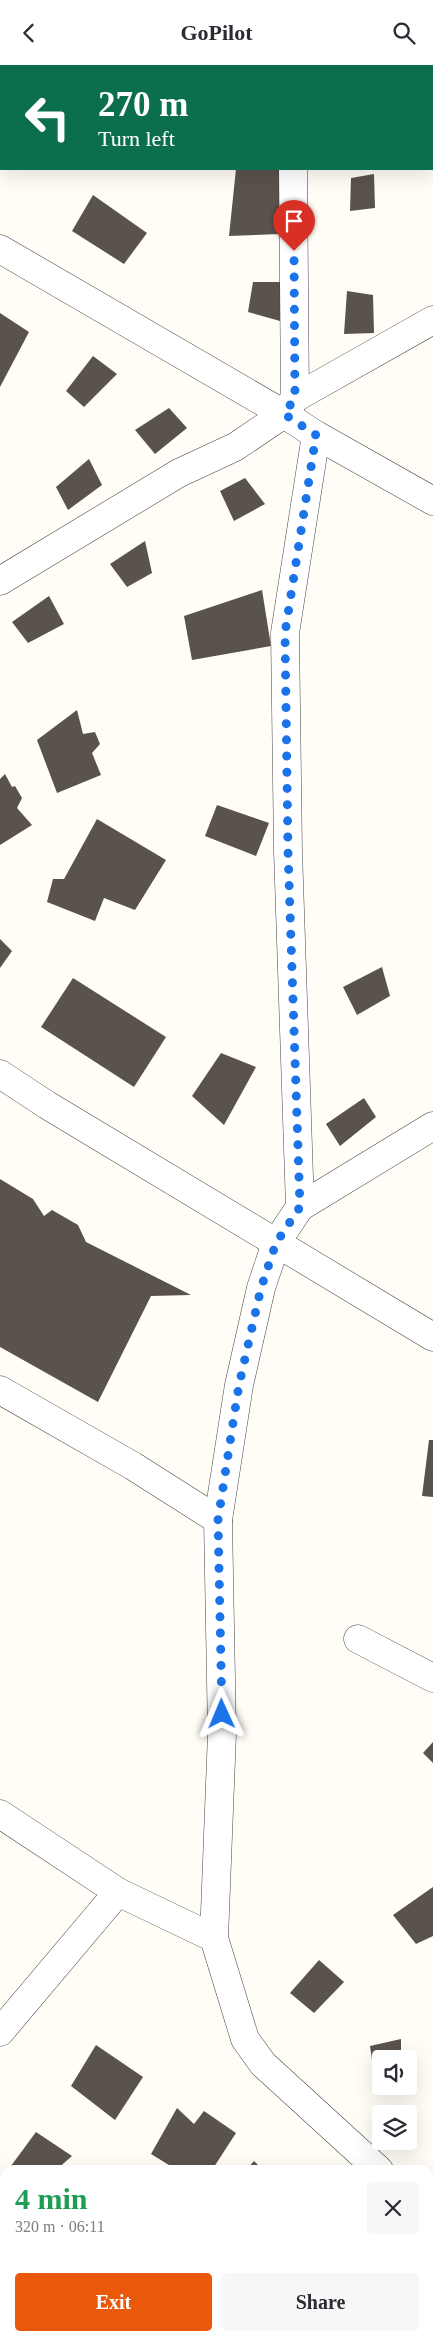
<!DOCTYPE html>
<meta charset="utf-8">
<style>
:root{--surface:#fff;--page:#f7f7f7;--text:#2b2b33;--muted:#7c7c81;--accent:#ea580c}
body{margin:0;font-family:"Times New Roman",serif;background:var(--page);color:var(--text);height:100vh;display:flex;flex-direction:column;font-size:19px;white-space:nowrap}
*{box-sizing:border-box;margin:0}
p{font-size:16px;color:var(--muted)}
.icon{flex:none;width:28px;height:28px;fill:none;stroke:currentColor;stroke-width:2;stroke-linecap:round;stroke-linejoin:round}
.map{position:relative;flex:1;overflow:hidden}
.drawer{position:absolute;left:0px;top:2100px;width:434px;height:176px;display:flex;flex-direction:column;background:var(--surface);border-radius:15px 15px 0 0;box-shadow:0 5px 20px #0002}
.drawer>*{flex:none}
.top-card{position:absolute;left:0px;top:0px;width:434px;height:105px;box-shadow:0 5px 20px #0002;background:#0b6e4f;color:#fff;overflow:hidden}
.buttons{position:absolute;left:372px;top:1985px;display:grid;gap:10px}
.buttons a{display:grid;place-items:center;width:45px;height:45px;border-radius:5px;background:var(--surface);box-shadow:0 5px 20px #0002;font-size:25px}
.pin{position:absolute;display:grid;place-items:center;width:42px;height:42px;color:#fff;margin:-51px -21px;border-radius:50% 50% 50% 0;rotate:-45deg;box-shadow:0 0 5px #0007}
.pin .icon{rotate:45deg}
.me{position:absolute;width:55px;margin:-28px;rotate:359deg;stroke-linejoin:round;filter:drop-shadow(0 0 4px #0008)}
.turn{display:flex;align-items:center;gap:18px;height:105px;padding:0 15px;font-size:22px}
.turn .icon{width:65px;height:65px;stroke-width:2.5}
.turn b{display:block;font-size:35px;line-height:42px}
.round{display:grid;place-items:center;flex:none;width:52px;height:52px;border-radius:5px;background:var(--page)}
.headline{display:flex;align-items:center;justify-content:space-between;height:85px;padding:0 15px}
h1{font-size:30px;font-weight:700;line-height:38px;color:#1e9e55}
.primary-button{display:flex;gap:10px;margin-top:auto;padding:10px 15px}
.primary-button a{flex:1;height:58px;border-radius:5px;background:var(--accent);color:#fff;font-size:20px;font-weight:700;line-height:58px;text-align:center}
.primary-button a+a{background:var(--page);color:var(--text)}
header{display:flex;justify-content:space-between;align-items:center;height:65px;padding:0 15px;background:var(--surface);font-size:22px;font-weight:700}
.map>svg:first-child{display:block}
</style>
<header><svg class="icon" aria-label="back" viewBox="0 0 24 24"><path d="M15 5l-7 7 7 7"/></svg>GoPilot<svg class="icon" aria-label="search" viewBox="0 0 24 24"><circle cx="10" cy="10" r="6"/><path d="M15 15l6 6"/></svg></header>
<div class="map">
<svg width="433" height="2276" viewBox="0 0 433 2276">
<rect width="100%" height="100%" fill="#fffdf5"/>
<!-- building -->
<g fill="#5a524d">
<polygon points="236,104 281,104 280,169 229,171"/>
<polygon points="374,109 375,143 350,146 351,113"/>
<polygon points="93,130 147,168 124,199 72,166"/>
<polygon points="253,217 282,217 280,256 248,247"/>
<polygon points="347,226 373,230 374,268 344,269"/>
<polygon points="0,248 29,267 0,322"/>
<polygon points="93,291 117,309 84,342 66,326"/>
<polygon points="169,343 187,363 155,389 135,365"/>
<polygon points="89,394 102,420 68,445 56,422"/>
<polygon points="245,413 265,439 234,456 220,426"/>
<polygon points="145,476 152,508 127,522 110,499"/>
<polygon points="262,525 271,581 192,595 184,551"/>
<polygon points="49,531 64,559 28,578 12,557"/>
<polygon points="77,645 83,669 95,667 100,679 92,688 101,710 57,728 37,675"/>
<polygon points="5,709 12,722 15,721 22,733 17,743 32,760 0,780 0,714"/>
<polygon points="217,740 269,758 256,791 205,771"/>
<polygon points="97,754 166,795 135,845 104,833 95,856 47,837 53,814 64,814"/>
<polygon points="0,874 12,886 0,903"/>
<polygon points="382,902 390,931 357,950 343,922"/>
<polygon points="73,913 166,972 134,1022 41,962"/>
<polygon points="221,988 256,1002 224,1060 192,1031"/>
<polygon points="364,1033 376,1052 340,1081 326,1059"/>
<polygon points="0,1114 33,1134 44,1151 52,1145 78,1160 86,1177 191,1230 151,1231 98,1337 0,1282"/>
<polygon points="429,1375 433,1375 433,1432 422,1431"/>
<polygon points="433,1677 433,1698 423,1688"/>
<polygon points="433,1822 433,1871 416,1879 393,1850"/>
<polygon points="319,1895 344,1917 314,1948 290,1928"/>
<polygon points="401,1974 401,1994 381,1994 381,2021 376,2022 370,1981"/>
<polygon points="96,1980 143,2012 115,2055 71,2021"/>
<polygon points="177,2043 194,2059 204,2046 236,2068 212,2105 177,2105 151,2089"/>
<polygon points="36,2067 72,2091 56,2105 8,2105"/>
<polygon points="254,2096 263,2105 246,2105"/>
<polygon points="429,2227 433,2231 433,2243 429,2249"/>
<polygon points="296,2271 322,2271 329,2276 292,2276"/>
<polygon points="381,2271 414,2271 411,2276 387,2276"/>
</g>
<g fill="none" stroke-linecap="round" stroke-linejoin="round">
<!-- minor casing -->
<g stroke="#444" stroke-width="29">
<g id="minor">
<polyline points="293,0 293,1"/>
<polyline points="0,184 284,349 316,370 433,436"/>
<polyline points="295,333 433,255"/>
<polyline points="316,370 285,568 288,786 300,1142 276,1178 261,1223 239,1320 218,1455 222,1668 214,1873 245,1974 263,1999 379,2105"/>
<polyline points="0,516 179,408 235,382 284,349 295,333 293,104"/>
<polyline points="0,1009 47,1040 433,1272"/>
<polyline points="300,1142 433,1061"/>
<polyline points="0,1325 133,1401 218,1455"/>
<polyline points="358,1574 433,1613"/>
<polyline points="0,1749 118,1827 214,1873"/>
<polyline points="0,1967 118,1827"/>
<polyline points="429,2136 433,2139"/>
<polyline points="0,2211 5,2214"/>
<polyline points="95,2271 102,2276"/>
<polyline points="252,2276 256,2271"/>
</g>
</g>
<!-- minor -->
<use href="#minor" stroke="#fff" stroke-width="28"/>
</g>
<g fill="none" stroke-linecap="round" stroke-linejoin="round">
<!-- route -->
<polyline stroke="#1a73e8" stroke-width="9" stroke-dasharray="0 16.2" points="222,1649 218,1455 233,1358 239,1320 261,1223 276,1178 300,1142 288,786 285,568 316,370 284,349 295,333 294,186"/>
</g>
</svg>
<div class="buttons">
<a><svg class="icon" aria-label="sound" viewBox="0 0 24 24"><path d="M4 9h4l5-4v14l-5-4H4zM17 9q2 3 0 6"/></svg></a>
<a><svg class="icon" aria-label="layers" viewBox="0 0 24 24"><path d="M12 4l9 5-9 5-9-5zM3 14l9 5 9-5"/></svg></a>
</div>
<div class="pin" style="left:294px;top:186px;background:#d93025"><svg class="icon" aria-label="arrive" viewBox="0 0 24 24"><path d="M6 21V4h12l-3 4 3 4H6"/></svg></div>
<svg class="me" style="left:222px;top:1649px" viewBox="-20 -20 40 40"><path d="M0-17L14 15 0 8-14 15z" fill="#1a73e8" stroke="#fff" stroke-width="4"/></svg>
<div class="top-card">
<div class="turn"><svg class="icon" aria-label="left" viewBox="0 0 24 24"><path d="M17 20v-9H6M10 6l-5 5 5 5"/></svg><div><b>270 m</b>Turn left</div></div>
</div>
<section class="drawer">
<div class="headline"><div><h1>4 min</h1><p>320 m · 06:11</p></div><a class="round"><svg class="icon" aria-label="close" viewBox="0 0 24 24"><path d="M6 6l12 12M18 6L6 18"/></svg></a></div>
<div class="primary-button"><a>Exit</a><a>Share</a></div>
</section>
</div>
